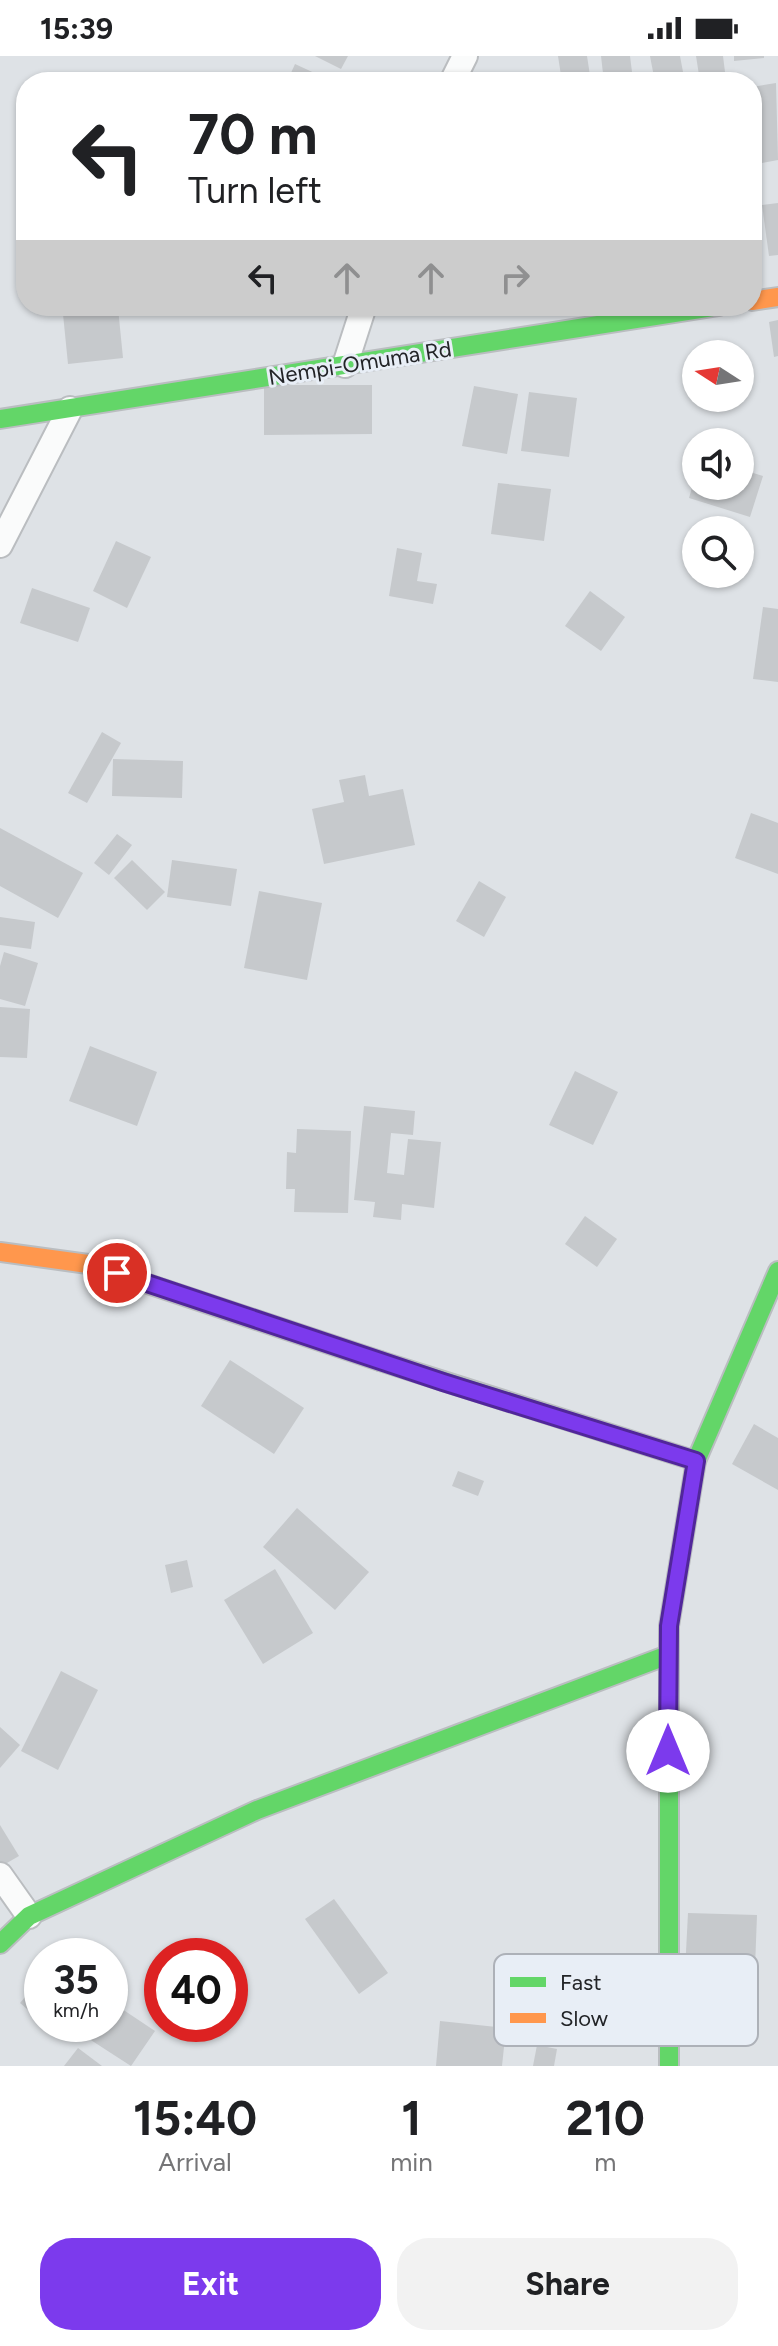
<!DOCTYPE html>
<style>
:root{--surface:#fff;--page:#f2f2f2;--text:#202124;--muted:#757577;--accent:#7c3aed}
body{margin:0;font-family:Figtree,sans-serif;background:var(--page);color:var(--text);height:100vh;display:flex;flex-direction:column;font-size:30px;white-space:nowrap}
*{box-sizing:border-box;margin:0}
p{font-size:26px;color:var(--muted)}
.icon{flex:none;width:44px;height:44px;fill:none;stroke:currentColor;stroke-width:2;stroke-linecap:round;stroke-linejoin:round}
.map{position:relative;height:2010px;overflow:hidden}
.panel{display:flex;flex-direction:column;background:var(--surface);flex:1}
.panel>*{flex:none}
.hud{position:absolute;left:16px;top:16px;width:746px;height:244px;border-radius:32px;box-shadow:0 2px 6px #0004;background:#fff;color:var(--text);overflow:hidden}
.needle{width:52px;rotate:282deg}
.controls{position:absolute;left:682px;top:284px;display:grid;gap:16px}
.controls a{display:grid;place-items:center;width:72px;height:72px;border-radius:50%;background:var(--surface);box-shadow:0 2px 6px #0004;font-size:40px}
.speed{position:absolute;left:24px;top:1882px;display:flex;gap:16px;font-size:40px;font-weight:700;text-align:center}
.speed>*{display:grid;place-content:center;width:104px;height:104px;border-radius:50%;background:var(--surface);box-shadow:0 2px 6px #0004;line-height:1}
.speed small{font-size:20px;font-weight:400}
.speed .limit{border:12px solid #d22;background:#fff;color:#111}
.pin{position:absolute;display:grid;place-items:center;width:68px;height:68px;color:#fff;margin:-34px;border:4px solid #fff;border-radius:50%;box-shadow:0 2px 8px #0007}
.me{position:absolute;width:88px;margin:-44px;rotate:0deg;stroke-linejoin:round;filter:drop-shadow(0 0 6px #0008)}
.turn{display:flex;align-items:center;gap:28px;height:168px;padding:0 40px;font-size:36px}
.turn .icon{width:104px;height:104px;stroke-width:2.5}
.turn b{display:block;font-size:56px;line-height:68px}
.lanes{display:flex;align-items:center;height:76px;padding:0 40px;background:#0003;justify-content:center;gap:40px;direction:ltr}
.lanes .off{opacity:.35}
.eta{display:flex;justify-content:space-evenly;align-items:center;height:136px;text-align:center}
.eta b{font-size:48px;font-weight:700;line-height:56px}
.primary-button{display:flex;gap:16px;margin-top:auto;padding:16px 40px}
.primary-button a{flex:1;height:92px;border-radius:32px;background:var(--accent);color:#fff;font-size:32px;font-weight:700;line-height:92px;text-align:center}
.primary-button a+a{background:var(--page);color:var(--text)}
.status{display:flex;justify-content:space-between;align-items:center;height:56px;padding:0 40px;background:var(--surface);direction:ltr}
.status svg{height:22px;fill:currentColor}
.map>svg:first-child{display:block}
</style>
<div class="status"><b>15:39</b><svg viewBox="0 0 49 12"><path d="M0 12V9h3v3zM5 12V6h3v6zM10 12V3h3v9zM15 12V0h3v12zM26 1h20v11H26zM47 4h2v5h-2z"/></svg></div>
<div class="map">
<svg width="778" height="2010" viewBox="0 0 778 2010">
<rect width="100%" height="100%" fill="#dee2e6"/>
<!-- building -->
<g fill="#c6c9cc">
<polygon points="315,0 348,0 341,13"/>
<polygon points="558,0 587,0 591,26 562,26"/>
<polygon points="601,0 630,0 633,24 604,26"/>
<polygon points="650,0 680,0 683,16 654,21"/>
<polygon points="696,0 723,0 725,16 699,19"/>
<polygon points="734,0 764,0 764,2 734,5"/>
<polygon points="295,8 334,26 287,26"/>
<polygon points="776,27 778,104 762,107 752,57 752,31"/>
<polygon points="778,147 778,199 769,200 762,149"/>
<polygon points="118,252 123,302 68,308 63,258"/>
<polygon points="778,264 778,300 774,301 769,266"/>
<polygon points="264,329 372,329 372,378 264,379"/>
<polygon points="474,330 518,338 507,398 462,390"/>
<polygon points="529,336 577,342 569,401 521,395"/>
<polygon points="740,413 763,420 750,461 689,442 695,421 696,430 740,430"/>
<polygon points="498,427 551,433 544,485 491,478"/>
<polygon points="116,485 151,501 127,552 93,535"/>
<polygon points="397,492 422,497 417,525 437,528 433,548 389,540"/>
<polygon points="32,532 90,552 78,586 20,567"/>
<polygon points="590,535 625,561 601,595 565,570"/>
<polygon points="763,551 778,553 778,626 753,623"/>
<polygon points="102,676 121,687 87,747 68,737"/>
<polygon points="113,703 183,705 182,742 112,740"/>
<polygon points="365,719 369,740 403,733 415,789 324,808 312,753 344,746 339,724"/>
<polygon points="751,757 778,767 778,818 735,802"/>
<polygon points="0,772 83,817 58,862 0,830"/>
<polygon points="117,778 132,789 109,819 94,807"/>
<polygon points="132,804 165,836 147,854 114,822"/>
<polygon points="172,804 237,813 231,850 167,841"/>
<polygon points="479,825 506,841 484,881 456,865"/>
<polygon points="259,835 322,847 307,924 244,912"/>
<polygon points="0,861 35,866 31,893 0,889"/>
<polygon points="4,896 38,907 25,950 0,943 0,910"/>
<polygon points="0,951 30,953 27,1002 0,1001"/>
<polygon points="90,990 157,1016 137,1070 69,1045"/>
<polygon points="575,1015 618,1036 593,1089 549,1069"/>
<polygon points="364,1050 415,1055 413,1079 391,1077 387,1117 404,1119 408,1083 441,1086 434,1152 402,1148 401,1164 373,1161 375,1146 354,1144"/>
<polygon points="297,1073 351,1075 348,1157 294,1156 295,1133 286,1133 287,1096 296,1097"/>
<polygon points="585,1160 617,1183 597,1211 565,1188"/>
<polygon points="230,1304 304,1352 274,1398 201,1350"/>
<polygon points="754,1368 778,1382 778,1434 732,1408"/>
<polygon points="458,1415 484,1425 478,1440 452,1430"/>
<polygon points="297,1452 369,1516 335,1554 263,1491"/>
<polygon points="187,1504 193,1531 171,1537 165,1509"/>
<polygon points="275,1513 313,1577 263,1608 224,1544"/>
<polygon points="61,1615 98,1634 58,1714 21,1695"/>
<polygon points="0,1671 20,1689 0,1712"/>
<polygon points="0,1769 19,1800 0,1811"/>
<polygon points="334,1843 388,1917 359,1938 305,1863"/>
<polygon points="688,1857 757,1859 754,1938 684,1935"/>
<polygon points="42,1921 42,1966 20,1947"/>
<polygon points="110,1945 155,1975 131,2010 66,1968 110,1968"/>
<polygon points="440,1965 506,1972 502,2010 436,2010"/>
<polygon points="537,1989 557,1993 554,2010 533,2010"/>
<polygon points="78,1992 102,2010 64,2010"/>
</g>
<g fill="none" stroke-linecap="round" stroke-linejoin="round">
<!-- street casing -->
<g stroke="#babdc0" stroke-width="28">
<g id="street">
<polyline points="452,26 465,0"/>
<polyline points="345,309 364,250"/>
<polyline points="0,489 70,353"/>
<polyline points="0,1819 29,1860"/>
</g>
</g>
<!-- fast casing -->
<g stroke="#babdc0" stroke-width="22">
<g id="fast">
<polyline points="0,363 719,250"/>
<polyline points="380,1305 696,1405"/>
<polyline points="0,1888 29,1860 257,1754 668,1599"/>
<polyline points="669,2010 669,1570 696,1405 778,1215"/>
</g>
</g>
<!-- slow casing -->
<g stroke="#babdc0" stroke-width="22">
<g id="slow">
<polyline points="752,245 778,241"/>
<polyline points="0,1196 88,1208 380,1305"/>
</g>
</g>
<!-- street -->
<use href="#street" stroke="#fafbfb" stroke-width="24"/>
<!-- fast -->
<use href="#fast" stroke="#63d668" stroke-width="18"/>
<!-- slow -->
<use href="#slow" stroke="#ff974d" stroke-width="18"/>
</g>
<g fill="none" stroke-linecap="round" stroke-linejoin="round">
<!-- route casing -->
<g stroke="#51269a" stroke-width="20">
<polyline id="route" points="117,1217 443,1326 696,1405 669,1570 668,1695"/>
</g>
<!-- route -->
<use href="#route" stroke="#7c3aed" stroke-width="14"/>
</g>
<g text-anchor="middle" dominant-baseline="central" stroke-width="6" stroke-linejoin="round" paint-order="stroke">
<!-- street labels -->
<g font-size="22" fill="#222427" stroke="#e8eef6">
<text transform="translate(360 307) rotate(-9)">Nempi-Omuma Rd</text>
</g>
</g>
<!-- legend -->
<rect x="494" y="1898" width="264" height="92" rx="12" fill="#e8eef6" stroke="#adb1b8" stroke-width="2"/>
<rect x="510" y="1921" width="36" height="10" fill="#63d668"/>
<rect x="510" y="1957" width="36" height="10" fill="#ff974d"/>
<g font-size="22" fill="#222427">
<text x="560" y="1934">Fast</text>
<text x="560" y="1970">Slow</text>
</g>
</svg>
<div class="controls">
<a><svg class="needle" viewBox="-14 -14 28 28"><path d="M0-13l5 13h-10z" fill="#e53935"/><path d="M0 13l5-13h-10z" fill="#757577"/></svg></a>
<a><svg class="icon" aria-label="sound" viewBox="0 0 24 24"><path d="M4 9h4l5-4v14l-5-4H4zM17 9q2 3 0 6"/></svg></a>
<a><svg class="icon" aria-label="search" viewBox="0 0 24 24"><circle cx="10" cy="10" r="6"/><path d="M15 15l6 6"/></svg></a>
</div>
<div class="speed"><div>35<small>km/h</small></div><div class="limit">40</div></div>
<div class="pin" style="left:117px;top:1217px;background:#d93025"><svg class="icon" aria-label="arrive" viewBox="0 0 24 24"><path d="M6 21V4h12l-3 4 3 4H6"/></svg></div>
<svg class="me" style="left:668px;top:1695px" viewBox="-20 -20 40 40"><circle r="19" fill="#fff"/><path d="M0-13L10 11 0 6-10 11z" fill="#7c3aed"/></svg>
<div class="hud">
<div class="turn"><svg class="icon" aria-label="left" viewBox="0 0 24 24"><path d="M17 20v-9H6M10 6l-5 5 5 5"/></svg><div><b>70 m</b>Turn left</div></div>
<div class="lanes"><svg class="icon" aria-label="left" viewBox="0 0 24 24"><path d="M17 20v-9H6M10 6l-5 5 5 5"/></svg><svg class="icon off" aria-label="ahead" viewBox="0 0 24 24"><path d="M12 20V5M6 11l6-6 6 6"/></svg><svg class="icon off" aria-label="ahead" viewBox="0 0 24 24"><path d="M12 20V5M6 11l6-6 6 6"/></svg><svg class="icon off" aria-label="right" viewBox="0 0 24 24"><path d="M7 20v-9h11M14 6l5 5-5 5"/></svg></div>
</div>
</div>
<section class="panel">
<div class="eta">
<div><b>15:40</b><p>Arrival</p></div>
<div><b>1</b><p>min</p></div>
<div><b>210</b><p>m</p></div>
</div>
<div class="primary-button"><a>Exit</a><a>Share</a></div>
</section>
